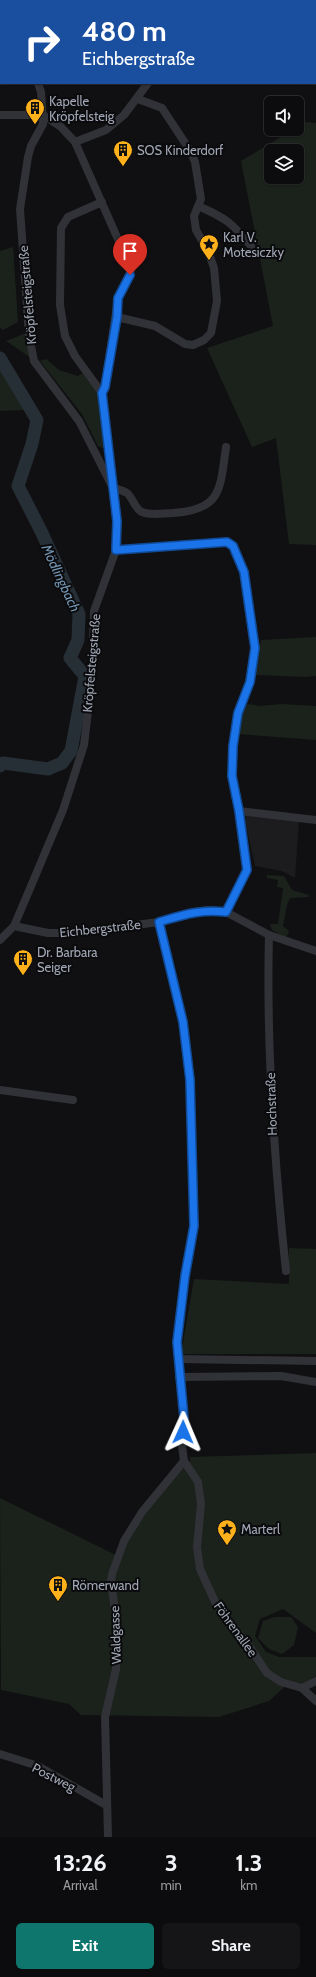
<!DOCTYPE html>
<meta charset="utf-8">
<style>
:root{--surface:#0c0c0e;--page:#151517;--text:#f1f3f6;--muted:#9a9b9e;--line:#2c2c2e;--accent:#0f766e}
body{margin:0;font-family:Cabin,sans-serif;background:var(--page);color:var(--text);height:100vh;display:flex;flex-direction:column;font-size:15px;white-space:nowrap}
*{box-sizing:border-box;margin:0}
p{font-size:13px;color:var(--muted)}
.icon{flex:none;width:22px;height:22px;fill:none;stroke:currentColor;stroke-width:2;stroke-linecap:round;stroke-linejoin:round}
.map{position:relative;height:1837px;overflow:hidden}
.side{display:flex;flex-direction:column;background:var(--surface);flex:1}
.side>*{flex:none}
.hud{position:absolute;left:0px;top:0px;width:316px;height:84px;box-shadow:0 1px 3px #0004,0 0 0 1px var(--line);background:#1a4fa0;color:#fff;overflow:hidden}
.tools{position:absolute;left:264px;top:96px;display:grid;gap:8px}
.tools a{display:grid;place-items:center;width:40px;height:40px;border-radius:6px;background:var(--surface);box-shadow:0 1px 3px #0004,0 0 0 1px var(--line);font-size:20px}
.pin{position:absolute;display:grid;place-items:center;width:34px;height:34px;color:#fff;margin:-41px -17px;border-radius:50% 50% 50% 0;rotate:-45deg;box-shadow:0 0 4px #0007}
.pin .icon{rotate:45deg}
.me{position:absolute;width:44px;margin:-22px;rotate:1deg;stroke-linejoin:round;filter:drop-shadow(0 0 3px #0008)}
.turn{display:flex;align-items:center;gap:14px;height:84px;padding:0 16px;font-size:18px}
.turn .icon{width:52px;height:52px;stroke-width:2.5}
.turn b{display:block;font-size:28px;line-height:34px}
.eta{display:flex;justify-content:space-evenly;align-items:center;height:68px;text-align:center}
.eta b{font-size:24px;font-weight:700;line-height:28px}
.button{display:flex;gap:8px;margin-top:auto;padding:8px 16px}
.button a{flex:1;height:46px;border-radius:6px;background:var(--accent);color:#fff;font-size:16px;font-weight:700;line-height:46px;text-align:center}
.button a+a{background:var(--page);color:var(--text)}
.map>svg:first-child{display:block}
</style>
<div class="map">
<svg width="316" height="1837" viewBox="0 0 316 1837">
<rect width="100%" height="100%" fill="#101012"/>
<!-- built -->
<polygon fill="#1c1c1f" points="246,815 299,821 295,878 282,871 255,866 245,821"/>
<!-- green -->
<g fill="#1a221b" fill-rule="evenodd">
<path d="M305 122 316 123V545L289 544 276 438 252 447 207 348 273 326 241 161 294 129H297V127ZM271 151H297V177H271Z"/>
<polygon points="13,247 18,322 3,330 0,328 0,251"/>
<polygon points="26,333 31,358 6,341"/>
<polygon points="46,359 59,370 78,376 83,373 98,391 102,408 107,450 98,446 82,414 40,361"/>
<polygon points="0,366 26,410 0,411"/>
<polygon points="316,637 316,676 306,677 255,675 261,640"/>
<polygon points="248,704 260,706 281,704 316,706 316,740 238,734 242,711"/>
<polygon points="267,875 284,876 292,890 309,895 309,897 290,898 287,905 283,926 289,931 286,938 272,930 270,924 278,924 283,888 277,887 278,880 267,878"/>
<polygon points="289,1248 316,1249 316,1354 181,1354 194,1279 289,1284"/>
<path d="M316 1453V1633L283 1609 260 1619 255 1636 266 1652 279 1657H316V1676L303 1684 289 1683 269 1701 219 1717 81 1715 69 1704 1 1690 0 1498 118 1556C139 1525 159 1486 190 1463V1457Z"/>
<polygon points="274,1617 291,1617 298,1627 294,1645 282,1654 269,1649 258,1638 263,1621"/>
</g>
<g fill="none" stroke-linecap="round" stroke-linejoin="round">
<!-- river -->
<polyline stroke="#262f36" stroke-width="13" points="0,358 37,420 32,444 18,486 41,531 79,614 78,640 70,658 85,676 71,751 62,763 48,769 3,763 0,766"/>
<!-- minor -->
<g stroke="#313237" stroke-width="8">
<polyline points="149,0 149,1"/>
<polyline points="0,19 1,20"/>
<polyline points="0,115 43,115"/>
<polyline points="43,115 61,127 75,142 124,253 133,258 130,275 118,298 105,387 102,393 113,484"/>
<polyline points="75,142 106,130 124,115 148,83"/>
<path d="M198 206C226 218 232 223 251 246"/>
<polyline points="117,317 155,326 185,344 193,345 204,340 211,333 217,301 214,268 208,251 196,230 194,216 201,199 195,162 191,152 162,108 138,99"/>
<polyline points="102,393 75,356 65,336 60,305 61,228 68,217 102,202"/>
<path d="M113 488C117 489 124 491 127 493 133 498 135 509 142 512 151 516 163 513 173 513 222 510 220 489 226 447"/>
<polyline points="116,550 227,542 233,546 244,571 255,648 250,682 238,713 233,746 232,776 239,811 247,870 226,912"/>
<polyline points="239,811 316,820"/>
<polyline points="14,926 48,933 74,933 159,922 194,912 208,910 226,912 269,935 316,951"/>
<path d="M269 935C266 1048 274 1159 286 1271"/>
<polyline points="0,940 14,926 34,879 63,810 84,745 92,678 94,611 116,550 117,521 113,488 79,421 34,361 29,336 20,209 28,157 31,146 43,124 41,92 38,83"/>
<polyline points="0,1090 73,1100"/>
<polyline points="178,1359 316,1361"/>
<polyline points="179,1377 281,1376 316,1382"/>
<polyline points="184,1461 198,1482 201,1504 197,1547 200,1569 216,1604 251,1649 267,1673 281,1682 302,1688 316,1701"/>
<polyline points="302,1688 316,1681"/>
<polyline points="0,1754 38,1766 106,1805"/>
<polyline points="108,1837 105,1717 116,1669 116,1619 111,1581 112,1574 124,1541 142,1512 184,1461 182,1446 184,1419 177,1342 185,1276 194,1226 190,1080 183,1023 159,922"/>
</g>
</g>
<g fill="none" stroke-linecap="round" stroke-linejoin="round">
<!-- route casing -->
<g stroke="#114b97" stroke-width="10">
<path id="route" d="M130 275 118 298 117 317 105 387 102 393 117 521 116 550 227 542 233 546 244 572 255 648 250 682 238 713 233 746 232 776 239 811 247 870 226 912C200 909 183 915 159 922L183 1022 190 1080 194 1226 185 1276 177 1342 184 1418 183 1432"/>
</g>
<!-- route -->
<use href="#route" stroke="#1a73e8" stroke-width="7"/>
</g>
<!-- icons -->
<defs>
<g id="building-pin" transform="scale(1)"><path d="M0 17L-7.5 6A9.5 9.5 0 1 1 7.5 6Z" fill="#ffb11b" stroke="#0b0b0d"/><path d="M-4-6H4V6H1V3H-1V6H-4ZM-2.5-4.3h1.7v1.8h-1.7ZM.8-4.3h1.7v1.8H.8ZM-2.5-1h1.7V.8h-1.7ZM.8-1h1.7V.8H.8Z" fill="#111"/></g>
<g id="sight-pin" transform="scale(1)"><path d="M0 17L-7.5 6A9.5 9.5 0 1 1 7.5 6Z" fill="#ffb11b" stroke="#0b0b0d"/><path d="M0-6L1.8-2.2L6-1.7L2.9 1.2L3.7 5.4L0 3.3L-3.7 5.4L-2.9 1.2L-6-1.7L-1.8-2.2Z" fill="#111"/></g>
</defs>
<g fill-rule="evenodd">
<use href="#building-pin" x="35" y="108"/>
<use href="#building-pin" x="123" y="150"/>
<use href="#sight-pin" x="209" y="244"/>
<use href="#building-pin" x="23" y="959"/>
<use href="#sight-pin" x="227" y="1529"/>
<use href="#building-pin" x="58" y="1585"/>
</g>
<g text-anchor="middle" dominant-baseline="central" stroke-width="4" stroke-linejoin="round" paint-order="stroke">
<!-- poi labels -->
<g font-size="13" fill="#a0a6b4" stroke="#0b0b0d" text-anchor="start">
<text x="49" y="101">Kapelle<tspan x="49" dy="15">Kröpfelsteig</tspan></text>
<text x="137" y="150">SOS Kinderdorf</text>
<text x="223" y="237">Karl V.<tspan x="223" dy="15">Motesiczky</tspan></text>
<text x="37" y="952">Dr. Barbara<tspan x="37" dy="15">Seiger</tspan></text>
<text x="241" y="1529">Marterl</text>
<text x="72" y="1585">Römerwand</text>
</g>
<!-- street labels -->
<g font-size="13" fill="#a0a6b4" stroke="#0b0b0d">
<text transform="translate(27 295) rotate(-95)">Kröpfelsteigstraße</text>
<text transform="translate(91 663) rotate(-85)">Kröpfelsteigstraße</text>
<text transform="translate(100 928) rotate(-6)">Eichbergstraße</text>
<text transform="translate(271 1104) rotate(-92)">Hochstraße</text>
<text transform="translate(236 1629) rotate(54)">Föhrenallee</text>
<text transform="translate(115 1635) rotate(-92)">Waldgasse</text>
<text transform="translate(54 1777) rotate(27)">Postweg</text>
</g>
<!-- water labels -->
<g font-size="14" font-style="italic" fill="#7395b3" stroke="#0b0b0d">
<text transform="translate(61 578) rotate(65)">Mödlingbach</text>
</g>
</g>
</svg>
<div class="tools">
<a><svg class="icon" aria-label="sound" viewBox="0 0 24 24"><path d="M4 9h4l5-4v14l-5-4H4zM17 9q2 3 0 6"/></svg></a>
<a><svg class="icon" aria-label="layers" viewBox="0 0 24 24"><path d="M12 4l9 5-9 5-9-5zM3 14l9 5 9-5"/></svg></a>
</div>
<div class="pin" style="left:130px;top:275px;background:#d93025"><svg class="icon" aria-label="arrive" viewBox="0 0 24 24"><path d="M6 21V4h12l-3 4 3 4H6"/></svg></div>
<svg class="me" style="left:183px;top:1432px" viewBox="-20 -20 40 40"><path d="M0-17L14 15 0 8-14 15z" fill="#1a73e8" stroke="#fff" stroke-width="4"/></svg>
<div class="hud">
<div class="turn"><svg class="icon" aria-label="right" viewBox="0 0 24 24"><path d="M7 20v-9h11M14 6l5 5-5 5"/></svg><div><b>480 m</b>Eichbergstraße</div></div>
</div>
</div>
<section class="side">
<div class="eta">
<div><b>13:26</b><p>Arrival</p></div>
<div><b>3</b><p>min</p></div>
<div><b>1.3</b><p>km</p></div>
</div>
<div class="button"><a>Exit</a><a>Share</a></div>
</section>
